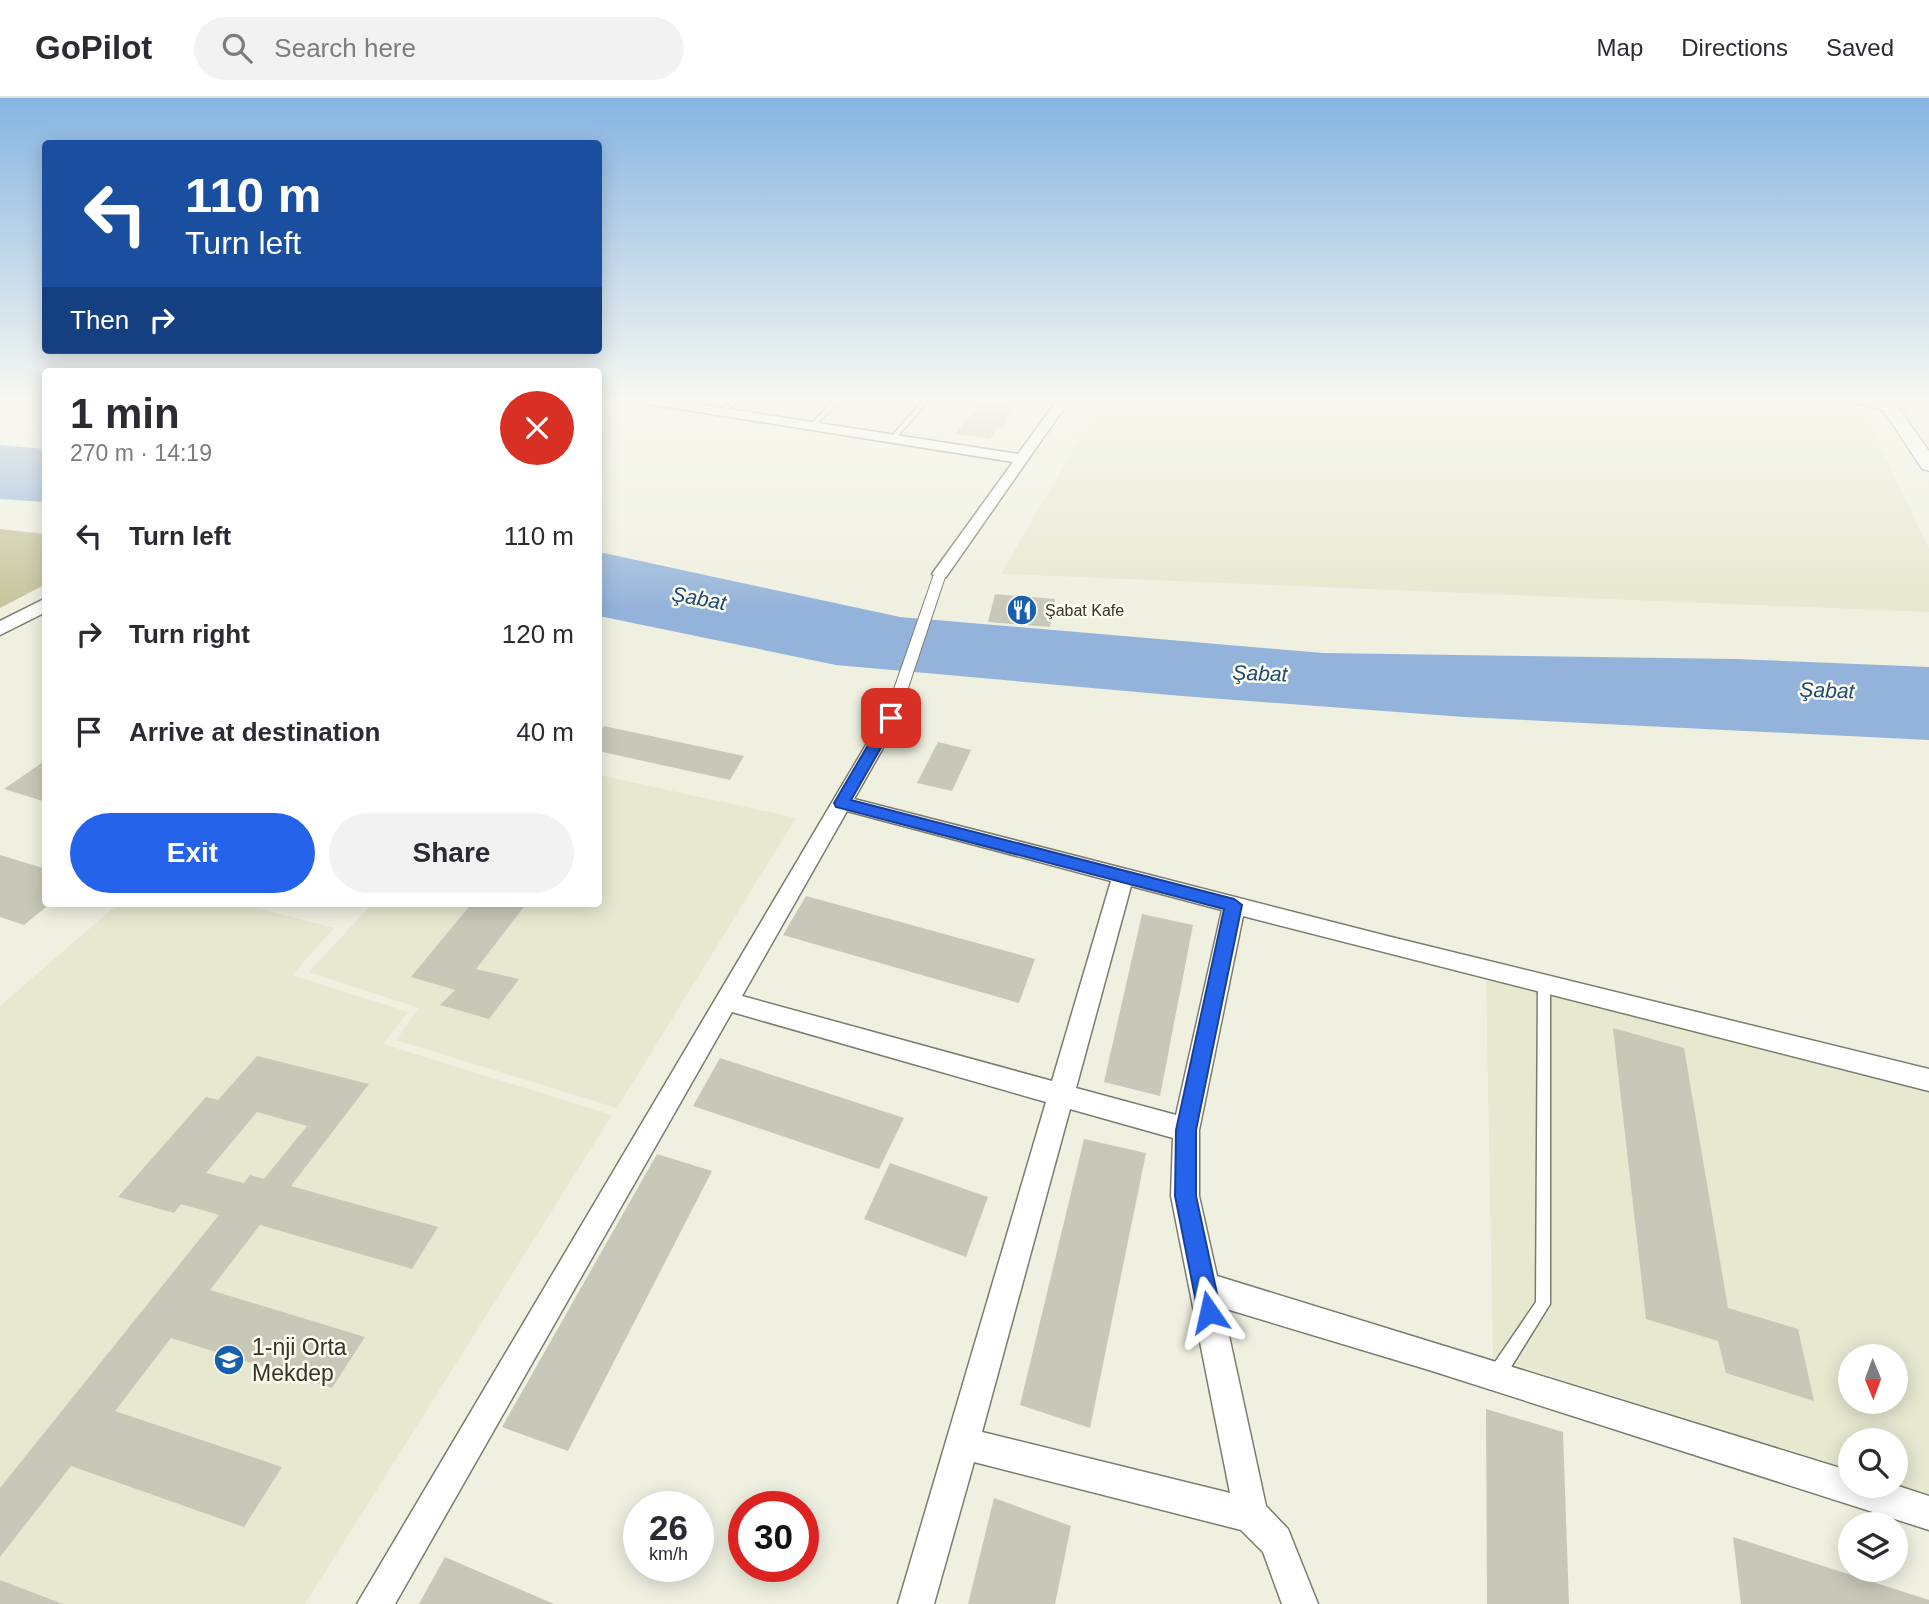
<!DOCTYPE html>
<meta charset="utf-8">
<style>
:root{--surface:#fff;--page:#f2f2f3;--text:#2b2b33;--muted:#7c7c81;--line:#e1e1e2;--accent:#2563eb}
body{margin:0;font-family:Arial,sans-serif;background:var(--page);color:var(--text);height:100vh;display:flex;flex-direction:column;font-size:26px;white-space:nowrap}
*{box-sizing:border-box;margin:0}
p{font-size:23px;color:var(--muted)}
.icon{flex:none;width:38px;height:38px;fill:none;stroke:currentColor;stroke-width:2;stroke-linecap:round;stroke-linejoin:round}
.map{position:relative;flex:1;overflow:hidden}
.sheet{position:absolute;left:42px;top:270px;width:560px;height:539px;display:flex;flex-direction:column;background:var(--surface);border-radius:7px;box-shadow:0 4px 18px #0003}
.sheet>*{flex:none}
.guide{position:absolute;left:42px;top:42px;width:560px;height:214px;border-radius:7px;box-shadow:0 4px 18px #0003;background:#1a4fa0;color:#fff;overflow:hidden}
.needle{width:46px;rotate:179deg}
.buttons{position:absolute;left:1838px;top:1246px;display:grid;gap:14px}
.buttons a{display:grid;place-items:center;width:70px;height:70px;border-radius:50%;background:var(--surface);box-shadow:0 4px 18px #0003;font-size:35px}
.speed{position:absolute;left:623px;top:1393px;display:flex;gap:14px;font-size:35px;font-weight:700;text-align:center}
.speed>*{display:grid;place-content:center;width:91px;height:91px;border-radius:50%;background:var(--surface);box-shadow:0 4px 18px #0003;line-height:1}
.speed small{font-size:18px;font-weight:400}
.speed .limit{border:10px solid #d22;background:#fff;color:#111}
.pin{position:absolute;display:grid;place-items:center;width:60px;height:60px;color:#fff;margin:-30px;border-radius:14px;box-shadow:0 4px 10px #0006}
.me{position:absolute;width:77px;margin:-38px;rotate:349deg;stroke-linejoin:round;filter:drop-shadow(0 0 5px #0008)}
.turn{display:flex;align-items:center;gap:24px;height:147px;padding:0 28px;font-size:32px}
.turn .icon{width:91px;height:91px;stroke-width:2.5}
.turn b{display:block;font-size:49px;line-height:60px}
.then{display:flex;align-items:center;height:66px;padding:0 28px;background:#0003;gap:14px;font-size:26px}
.round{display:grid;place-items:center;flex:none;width:74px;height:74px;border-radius:37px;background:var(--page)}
.head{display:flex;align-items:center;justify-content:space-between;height:119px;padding:0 28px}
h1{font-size:42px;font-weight:700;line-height:52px}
.action{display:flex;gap:14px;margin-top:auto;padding:14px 28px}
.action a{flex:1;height:80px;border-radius:42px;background:var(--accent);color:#fff;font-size:28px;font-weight:700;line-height:80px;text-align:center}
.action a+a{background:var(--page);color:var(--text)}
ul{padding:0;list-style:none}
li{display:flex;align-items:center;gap:21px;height:98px;padding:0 28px}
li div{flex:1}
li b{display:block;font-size:26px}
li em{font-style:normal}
header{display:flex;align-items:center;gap:42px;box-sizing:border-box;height:98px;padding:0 35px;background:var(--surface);border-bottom:2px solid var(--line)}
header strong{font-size:33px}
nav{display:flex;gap:38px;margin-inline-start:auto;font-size:24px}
.search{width:490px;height:63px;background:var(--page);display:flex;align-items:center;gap:18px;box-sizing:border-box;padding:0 24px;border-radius:38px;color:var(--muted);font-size:26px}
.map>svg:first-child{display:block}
</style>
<header>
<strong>GoPilot</strong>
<div class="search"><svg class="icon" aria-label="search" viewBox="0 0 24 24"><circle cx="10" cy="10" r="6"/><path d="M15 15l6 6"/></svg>Search here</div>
<nav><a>Map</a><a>Directions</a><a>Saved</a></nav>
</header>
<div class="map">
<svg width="1929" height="1506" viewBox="0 0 1929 1506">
<rect width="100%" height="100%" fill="#eff0e0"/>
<!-- built -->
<g fill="#e6e8d0" fill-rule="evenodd">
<polygon points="1103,300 1763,300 1863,312 1929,451 1929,514 1001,476"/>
<polygon points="599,677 796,720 617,1010 396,942 419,910 309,874 373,805 598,805"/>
<polygon points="119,805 238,805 334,830 292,877 408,914 383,946 612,1017 305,1506 0,1506 0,908"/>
<path d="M1486 878 1929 991V1396L1895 1386V1342H1850V1371L1493 1260ZM1850 1258H1895V1304H1850Z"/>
</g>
<!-- green -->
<polygon fill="#c4c59a" points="0,431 45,436 46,486 0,510"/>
<!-- water -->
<g fill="#94b3da">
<polygon points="0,347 45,351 45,404 0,401"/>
<polygon points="599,454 900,519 1323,555 1736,561 1929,569 1929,642 1464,619 1182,598 836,567 599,518"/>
</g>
<!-- building -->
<g fill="#c8c8b9" fill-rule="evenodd">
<polygon points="981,305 1013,309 1006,319 1010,319 1003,330 998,329 990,341 955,336"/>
<polygon points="995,496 1055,501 1050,529 988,524"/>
<polygon points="604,628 744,658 730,682 598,653 598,635"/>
<polygon points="938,644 971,652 952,693 917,685"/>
<polygon points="46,662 46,704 4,691"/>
<polygon points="0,757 46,771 46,805 51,805 24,827 0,819"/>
<polygon points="806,798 1035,861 1019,905 783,837"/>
<polygon points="472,805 527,805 476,871 519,881 489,921 440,907 455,892 411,879"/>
<polygon points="1142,816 1193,827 1160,998 1104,984"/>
<polygon points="1613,930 1684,950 1728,1210 1798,1231 1814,1303 1726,1275 1718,1243 1646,1221"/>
<path d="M257 958 369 986 291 1088 438 1129 412 1171 260 1127 210 1192 365 1239 332 1290 171 1240 115 1313 282 1369 244 1429 71 1368 0 1459V1390L219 1117 181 1106 174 1115 118 1099 206 999 218 1002ZM257 1014 307 1028 264 1081 250 1077 244 1085 206 1075Z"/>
<polygon points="720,960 904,1020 879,1071 693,1008"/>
<polygon points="1084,1041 1146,1055 1090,1330 1020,1307"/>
<polygon points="657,1056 712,1073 568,1353 502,1329"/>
<polygon points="890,1065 988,1099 966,1159 864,1121"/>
<polygon points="1486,1311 1563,1334 1569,1506 1487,1506"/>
<polygon points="994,1400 1071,1428 1055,1506 968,1506"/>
<polygon points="1733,1439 1929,1502 1929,1506 1741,1506"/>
<polygon points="445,1459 554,1506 419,1506"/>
<polygon points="0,1482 63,1506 0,1506"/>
</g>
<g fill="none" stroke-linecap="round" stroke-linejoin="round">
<!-- service casing -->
<g stroke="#7c7c6e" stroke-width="3">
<g id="service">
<polygon points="736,300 742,300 724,314 720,314 720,312"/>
<polygon points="836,300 842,300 814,329 810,329 810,327"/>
<polygon points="925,300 931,300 895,341 891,341 891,339"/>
<polygon points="1544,881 1548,883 1550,886 1550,1206 1503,1282 1497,1284 1491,1282 1489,1276 1491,1270 1536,1204 1538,886 1540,883"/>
</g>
</g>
<!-- pedestrian casing -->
<g stroke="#7c7c6e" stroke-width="2">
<polygon id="pedestrian" points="940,472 946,476 898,620 896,623 886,623 884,620 934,476"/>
</g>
<!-- minor casing -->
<g stroke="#7c7c6e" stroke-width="3">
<g id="minor">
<polygon points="630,300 657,300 1018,356 1059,300 1071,300 946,479 940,481 932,476 1013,364 636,304"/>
<path d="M891 614 900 620 854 701 1387 838 1929 971V993L1243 818 1199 1032V1098L1217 1178 1850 1373V1388L1895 1387 1929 1398V1432L1429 1272 1223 1210 1266 1408 1288 1431 1318 1506H1282L1263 1454 1241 1432 974 1364 934 1506H898L1046 1004 732 914 395 1506H357L882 620ZM847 713 1111 783 1052 983 742 898ZM1131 788 1222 812 1176 1017 1076 990ZM1070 1011 1173 1040 1171 1098 1230 1395 982 1334Z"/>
</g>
</g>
<!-- tertiary casing -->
<g stroke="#7c7c6e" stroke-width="3">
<g id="tertiary">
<polygon points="1843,300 1876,300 1900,311 1892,316 1871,308 1845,303"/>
<polygon points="46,500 46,514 0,537 0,523"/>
</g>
</g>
<!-- secondary casing -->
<g stroke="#7c7c6e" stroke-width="2">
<polygon id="secondary" points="1875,300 1892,300 1929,353 1929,373 1922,371"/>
</g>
<!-- service -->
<use href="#service" fill="#fff" fill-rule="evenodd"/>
<!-- pedestrian -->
<use href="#pedestrian" fill="#fff" fill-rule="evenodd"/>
<!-- minor -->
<use href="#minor" fill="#fff" fill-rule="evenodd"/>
<!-- tertiary -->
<use href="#tertiary" fill="#fff" fill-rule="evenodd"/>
<!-- secondary -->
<use href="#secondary" fill="#fff" fill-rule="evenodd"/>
</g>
<!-- sky -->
<linearGradient id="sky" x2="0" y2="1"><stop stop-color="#86b4e2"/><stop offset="0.59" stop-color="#f8f8f1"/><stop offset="1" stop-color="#f8f8f1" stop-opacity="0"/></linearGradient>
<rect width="1929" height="511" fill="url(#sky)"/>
<!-- route -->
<polygon fill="#2563eb" stroke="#184099" stroke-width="2" points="891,616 898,620 851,702 1234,801 1242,807 1196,1032 1196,1098 1221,1214 1217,1222 1209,1225 1201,1222 1198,1214 1175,1098 1176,1032 1224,811 836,709 834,705 884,620"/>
<!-- icons -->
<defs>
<g id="restaurant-disc" transform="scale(1.575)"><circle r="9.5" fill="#185faf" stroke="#fcfded"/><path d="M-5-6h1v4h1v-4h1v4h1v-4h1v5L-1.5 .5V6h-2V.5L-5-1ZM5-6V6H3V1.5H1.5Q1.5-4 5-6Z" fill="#fff"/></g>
<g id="school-disc" transform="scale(1.575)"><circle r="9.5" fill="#185faf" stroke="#fcfded"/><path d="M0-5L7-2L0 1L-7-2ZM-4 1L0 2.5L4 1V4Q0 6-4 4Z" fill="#fff"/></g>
</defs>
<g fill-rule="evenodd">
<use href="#restaurant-disc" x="1022" y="512"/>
<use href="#school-disc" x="229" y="1262"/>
</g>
<g text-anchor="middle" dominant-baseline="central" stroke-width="5" stroke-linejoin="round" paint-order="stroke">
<!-- far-poi labels -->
<g font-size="16" fill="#34342e" stroke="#fcfded" text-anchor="start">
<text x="1045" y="512">Şabat Kafe</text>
</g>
<!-- water labels -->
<g font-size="21" font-style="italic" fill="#1f4879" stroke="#fcfded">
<text transform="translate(699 500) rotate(10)">Şabat</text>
<text transform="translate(1260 575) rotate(2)">Şabat</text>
<text transform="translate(1827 592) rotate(2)">Şabat</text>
</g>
<!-- near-poi labels -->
<g font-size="23" fill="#34342e" stroke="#fcfded" text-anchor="start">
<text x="252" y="1249">1-nji Orta<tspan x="252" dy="26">Mekdep</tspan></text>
</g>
</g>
</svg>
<div class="buttons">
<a><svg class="needle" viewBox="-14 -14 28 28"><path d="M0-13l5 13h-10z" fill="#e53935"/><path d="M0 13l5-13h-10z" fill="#7c7c81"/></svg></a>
<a><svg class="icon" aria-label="search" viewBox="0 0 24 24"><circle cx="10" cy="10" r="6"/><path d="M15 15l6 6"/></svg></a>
<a><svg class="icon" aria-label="layers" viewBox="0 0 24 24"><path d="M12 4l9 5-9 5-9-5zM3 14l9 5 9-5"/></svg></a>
</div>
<div class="speed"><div>26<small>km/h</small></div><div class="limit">30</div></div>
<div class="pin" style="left:891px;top:620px;background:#d93025"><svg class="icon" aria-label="arrive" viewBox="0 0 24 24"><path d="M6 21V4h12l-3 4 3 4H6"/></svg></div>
<svg class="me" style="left:1209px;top:1214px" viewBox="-20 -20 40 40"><path d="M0-17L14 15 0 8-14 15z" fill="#2563eb" stroke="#fff" stroke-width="4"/></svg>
<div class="guide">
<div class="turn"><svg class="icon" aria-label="left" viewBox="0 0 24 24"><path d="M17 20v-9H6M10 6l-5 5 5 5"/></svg><div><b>110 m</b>Turn left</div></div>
<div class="then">Then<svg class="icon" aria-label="right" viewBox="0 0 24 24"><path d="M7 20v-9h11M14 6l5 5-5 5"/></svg></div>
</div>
<section class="sheet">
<div class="head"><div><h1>1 min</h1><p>270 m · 14:19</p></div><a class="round" style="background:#d93025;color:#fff"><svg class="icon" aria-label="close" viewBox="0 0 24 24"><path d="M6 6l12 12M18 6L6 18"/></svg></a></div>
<ul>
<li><svg class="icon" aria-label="left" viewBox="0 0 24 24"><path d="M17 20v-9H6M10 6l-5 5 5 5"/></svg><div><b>Turn left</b></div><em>110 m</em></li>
<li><svg class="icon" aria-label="right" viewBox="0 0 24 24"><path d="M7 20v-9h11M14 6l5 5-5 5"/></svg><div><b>Turn right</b></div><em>120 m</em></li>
<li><svg class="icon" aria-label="arrive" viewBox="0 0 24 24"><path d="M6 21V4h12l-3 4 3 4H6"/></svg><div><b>Arrive at destination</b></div><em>40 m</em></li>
</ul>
<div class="action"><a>Exit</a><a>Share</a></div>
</section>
</div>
